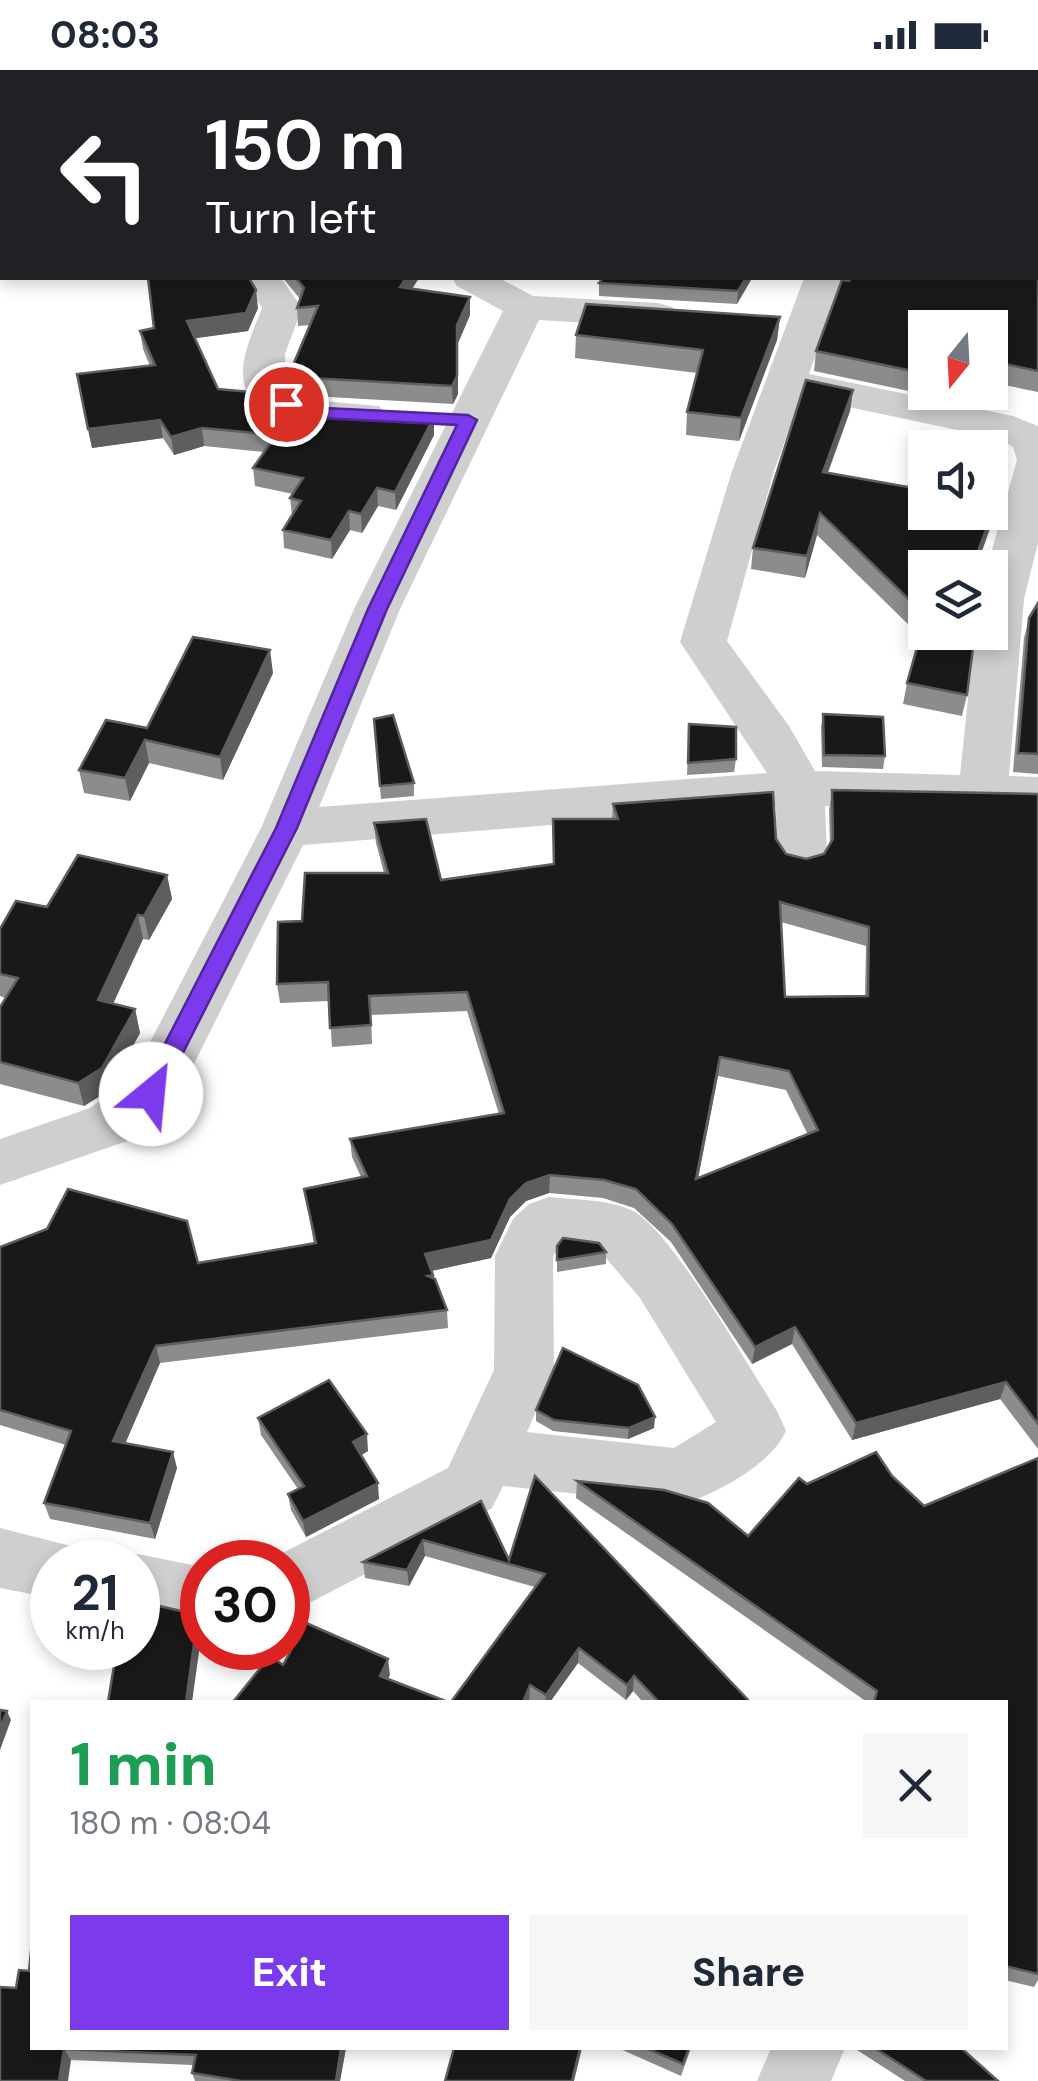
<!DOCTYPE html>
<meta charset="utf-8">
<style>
:root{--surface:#fff;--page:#f6f6f7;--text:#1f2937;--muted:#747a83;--accent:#7c3aed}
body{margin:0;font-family:"DM Sans",sans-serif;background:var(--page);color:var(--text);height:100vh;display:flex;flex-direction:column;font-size:38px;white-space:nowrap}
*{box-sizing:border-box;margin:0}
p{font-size:32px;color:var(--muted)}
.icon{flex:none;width:55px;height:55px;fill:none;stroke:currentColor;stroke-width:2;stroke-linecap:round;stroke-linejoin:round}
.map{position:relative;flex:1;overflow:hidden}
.panel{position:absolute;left:30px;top:1630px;width:978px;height:350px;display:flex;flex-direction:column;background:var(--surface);border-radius:0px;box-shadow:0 5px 15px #0003}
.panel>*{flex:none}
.top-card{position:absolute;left:0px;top:0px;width:1040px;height:210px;box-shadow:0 5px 15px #0003;background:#202124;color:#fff;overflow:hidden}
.needle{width:65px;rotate:198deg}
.tools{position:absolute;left:908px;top:240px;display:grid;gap:20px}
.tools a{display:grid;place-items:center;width:100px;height:100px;border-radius:0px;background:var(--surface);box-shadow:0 5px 15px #0003;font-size:50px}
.speed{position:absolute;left:30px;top:1470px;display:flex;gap:20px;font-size:50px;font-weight:700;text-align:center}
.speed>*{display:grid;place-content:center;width:130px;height:130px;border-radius:50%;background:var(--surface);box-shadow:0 5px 15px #0003;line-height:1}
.speed small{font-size:25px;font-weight:400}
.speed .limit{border:15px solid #d22;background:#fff;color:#111}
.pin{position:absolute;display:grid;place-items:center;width:85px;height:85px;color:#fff;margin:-42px;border:5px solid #fff;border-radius:50%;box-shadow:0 2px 10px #0007}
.me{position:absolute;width:110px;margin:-55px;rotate:28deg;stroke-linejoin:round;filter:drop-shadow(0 0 8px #0008)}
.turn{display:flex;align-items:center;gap:35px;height:210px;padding:0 40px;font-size:45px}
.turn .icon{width:130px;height:130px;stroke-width:2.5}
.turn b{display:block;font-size:70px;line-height:85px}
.round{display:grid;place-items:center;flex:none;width:105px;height:105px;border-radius:0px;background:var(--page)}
.headline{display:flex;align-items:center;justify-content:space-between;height:170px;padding:0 40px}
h1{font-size:60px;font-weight:800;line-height:75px;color:#1e9e55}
.button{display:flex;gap:20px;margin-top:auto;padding:20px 40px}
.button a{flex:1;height:115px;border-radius:0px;background:var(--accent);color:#fff;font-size:40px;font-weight:800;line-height:115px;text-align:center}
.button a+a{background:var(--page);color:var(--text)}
.status{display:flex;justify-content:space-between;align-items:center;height:70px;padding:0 50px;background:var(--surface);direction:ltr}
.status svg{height:28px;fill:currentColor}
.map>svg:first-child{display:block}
</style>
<div class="status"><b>08:03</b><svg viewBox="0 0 49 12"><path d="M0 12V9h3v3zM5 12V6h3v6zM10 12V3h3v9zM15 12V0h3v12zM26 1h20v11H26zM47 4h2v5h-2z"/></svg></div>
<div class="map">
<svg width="1038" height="2011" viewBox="0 0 1038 2011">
<rect width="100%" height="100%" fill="#fff"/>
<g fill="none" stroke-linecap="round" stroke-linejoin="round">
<!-- minor -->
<g fill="#cfcfcf" fill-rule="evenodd">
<polygon points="243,0 279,0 280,2 245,2"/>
<rect x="0" y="65" width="2" height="22"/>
<path d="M243 208H281L302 238 285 284 286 314 310 330 379 336 385 345 379 354C345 362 265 359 247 322 235 296 253 262 262 238Z"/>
<path d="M452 208H499L533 226 658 233 672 237 678 245 672 253 658 257 539 250 400 539 319 737 767 703 680 572 732 401 804 208H843L809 304 1013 346 1038 356V473L1024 529 1009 706 1038 707V741L825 736 827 787 820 800 802 805 784 800 777 787 776 737 303 775 171 1040 130 1070 0 1115V1069L90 1038 131 1009 261 758 354 539 503 241 457 216ZM801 327 1000 369 1013 377 1017 390 987 498 990 562H975L960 705 815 701 789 656 727 571 774 401Z"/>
<path d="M549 1127C575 1130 609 1129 633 1141 671 1160 750 1299 777 1341L786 1361C770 1396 718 1422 682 1435L503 1416 492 1438 288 1544V1492H265L448 1398 494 1300 495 1186 513 1149 529 1134ZM561 1176 600 1181 640 1228 716 1352 674 1378 527 1362 554 1300 553 1186Z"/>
<polygon points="0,1458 75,1477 82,1492 52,1492 52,1528 0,1518"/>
<polygon points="138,1484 202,1497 202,1557 138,1544 138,1492 115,1492"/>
<polygon points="771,1978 845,1978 831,2011 757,2011"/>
</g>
</g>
<!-- wall -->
<g fill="#8c8c8c" fill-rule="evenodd">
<polygon points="1038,0 1038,322 990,312 990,258 925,258 925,306 918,323 814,301 816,281 849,211 1038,208"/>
<polygon points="283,208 419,208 412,219 470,245 458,273 458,324 453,334 311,326 295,314 293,295 310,255 298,256 297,238 300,229"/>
<polygon points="603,208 752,208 737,234 599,226 599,213"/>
<polygon points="258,238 248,261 195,268 218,319 298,340 434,347 434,365 396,440 378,436 362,463 350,460 332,489 284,478 283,460 292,445 290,428 293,424 255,416 253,398 264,382 204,376 174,385 163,368 92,378 77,304 150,296 143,279 140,261"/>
<polygon points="780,247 777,270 739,371 686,365 687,342 697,303 575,288 576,265"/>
<polygon points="853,320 850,341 828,403 996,432 992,453 925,498 967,625 962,646 903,634 907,613 920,566 817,465 805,508 751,499 753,478"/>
<polygon points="1038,533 1038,704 1013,702 1024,568 1029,548"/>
<polygon points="273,603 223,710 149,693 130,731 84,723 79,700 147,658"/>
<polygon points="823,644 885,686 883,699 822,697 821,657"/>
<polygon points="374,649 414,713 414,726 381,729"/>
<polygon points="689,654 736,689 734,702 687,705"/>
<path d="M832 720 1038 724V1379L1000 1329 852 1370 792 1274 752 1294 671 1172 634 1138 603 1128 549 1123 526 1131 510 1147 491 1188 432 1201 447 1240 448 1258 160 1293 125 1373 177 1398 155 1469 50 1449 44 1433 66 1375 0 1355V1177L198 1193 314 1174 304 1119 361 1107 352 1087 350 1069 499 1044 467 941 371 945 372 974 332 977 329 931 280 933 277 914 302 851 384 803 376 773 374 753 441 810 553 795V749H612L613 734 776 769 786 784 806 789 824 784 830 775 829 740ZM781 852 866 876 865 926 785 927ZM718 1006 786 1020 808 1065 698 1109Z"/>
<polygon points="167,805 172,829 149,870 143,869 113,934 135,939 140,963 108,1021 84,1036 0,1014 0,936 5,928 0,926 0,859 47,837"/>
<polygon points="557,1176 606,1182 606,1194 557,1202"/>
<polygon points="536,1340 654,1358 628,1369 553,1361 536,1351"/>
<polygon points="258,1348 368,1381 361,1385 379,1429 306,1467 291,1440 288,1424 298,1419 261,1365"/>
<polygon points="1038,1388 1038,1910 1034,1917 1005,1910 1005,1632 867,1632 576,1428 577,1411 748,1466 807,1414 892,1406 924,1436"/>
<polygon points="535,1406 750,1632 643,1632 633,1621 626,1630 578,1593 550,1632 534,1632 530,1630 529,1632 451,1632 535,1517 425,1486 409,1516 365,1508 363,1492 481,1431 509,1490"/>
<polygon points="0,1917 346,1978 340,2011 195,2011 192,2003 193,1995 71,1990"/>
<polygon points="618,1978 691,1978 681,2006"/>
<polygon points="854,1978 961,1978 998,2011 905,2011"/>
</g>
<!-- shaded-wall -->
<g fill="#5e5e5e">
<polygon points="406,208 419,208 401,235 400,217"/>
<polygon points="746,208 752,208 737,234 738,221"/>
<polygon points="256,220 258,238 248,261 190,269 187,251"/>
<polygon points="470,227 470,245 458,273 458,324 453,334 452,316 457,255"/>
<polygon points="780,247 777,270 739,371 741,348"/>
<polygon points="925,294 925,306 918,323 922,303"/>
<polygon points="853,320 850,341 820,423 823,402"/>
<polygon points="434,347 434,365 396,440 395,422"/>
<polygon points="160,350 163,368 92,378 88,359"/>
<polygon points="202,358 204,376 174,385 171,367"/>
<polygon points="377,418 378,436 362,463 361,444"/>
<polygon points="996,432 992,453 976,498 972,498"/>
<polygon points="349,441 350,460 332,489 331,470"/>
<polygon points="820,443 817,465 805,508 807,486"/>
<polygon points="270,580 273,603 223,710 220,687"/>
<polygon points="145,670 149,693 130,731 125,708"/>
<polygon points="167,805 172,829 149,870 144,846"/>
<polygon points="138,845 143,869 104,953 98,930"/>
<polygon points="135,939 140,963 108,1021 84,1036 78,1013"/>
<polygon points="720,987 718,1006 694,1128 696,1109"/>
<polygon points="550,1105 549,1123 526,1131 510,1147 491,1188 426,1202 425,1184 510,1129 526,1113"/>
<polygon points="795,1257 792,1274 752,1294 755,1277"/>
<polygon points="156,1276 160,1293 119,1388 113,1371"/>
<polygon points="1006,1312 1000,1329 852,1370 856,1353"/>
<polygon points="655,1347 654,1358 628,1369 629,1358"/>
<polygon points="367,1364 368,1381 355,1389 353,1372"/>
<polygon points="173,1382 177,1398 155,1469 150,1453"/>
<polygon points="378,1413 379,1429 306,1467 303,1451"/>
<polygon points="423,1470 425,1486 409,1516 407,1500"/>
<polygon points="198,1545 202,1561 192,1632 186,1632"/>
<polygon points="579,1578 578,1593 550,1632 545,1632 546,1625"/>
<polygon points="388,1589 390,1605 382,1621 380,1606"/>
<polygon points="634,1606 633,1621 626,1630 627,1615"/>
<polygon points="530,1615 529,1632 523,1632"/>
<polygon points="7,1641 11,1650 0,1680 0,1659"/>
<polygon points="341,1978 346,1978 340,2011 336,2011"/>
<polygon points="580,1978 582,1978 574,2011 572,2011"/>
<polygon points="64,1979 71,1990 68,2011 59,2011"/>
</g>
<!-- building -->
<g fill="#191919" stroke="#5e5e5e" stroke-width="2.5" fill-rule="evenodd">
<polygon points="92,0 211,0 210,2 92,2"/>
<polygon points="373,0 414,0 429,2 371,2"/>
<polygon points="460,0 559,0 560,2 439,2"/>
<polygon points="671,0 865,0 864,2 670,2"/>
<polygon points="899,0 1038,0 1038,301 990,291 990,258 925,258 925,294 922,303 816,281 842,210 849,211 851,208 1038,208 1038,2 898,2"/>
<polygon points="148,208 249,208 256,220 246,243 187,251 218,319 262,323 298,340 434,347 395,422 377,418 361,444 349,441 331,470 283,460 301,431 290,428 303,408 253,398 276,365 202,358 171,367 160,350 88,359 77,304 155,295 140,261 154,258"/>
<polygon points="296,208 406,208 400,217 470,227 457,255 457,306 452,316 310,308 293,295 318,236 297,238 304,218"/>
<polygon points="603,208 746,208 738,221 599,213"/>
<polygon points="586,234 780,247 741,348 687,342 703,280 576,265"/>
<polygon points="806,310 853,320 823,402 925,420 925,442 990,442 990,431 996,432 972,498 925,498 925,545 820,443 807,486 753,478"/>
<polygon points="1038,533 1038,684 1018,683 1029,548"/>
<polygon points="925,549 925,562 975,562 967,625 907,613"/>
<polygon points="193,567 270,580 220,687 145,670 125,708 79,700 106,650 147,658"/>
<polygon points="823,644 883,647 885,686 824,685"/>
<polygon points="393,645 414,713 380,716 374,649"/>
<polygon points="689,654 736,657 736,689 688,693"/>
<path d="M832 720 1038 724V1354L1006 1312 856 1353 795 1257 755 1277 672 1154 636 1119 604 1110 550 1105 526 1113 510 1129 491 1170 425 1184 433 1205 428 1206 435 1209 447 1240 156 1276 113 1371 173 1382 150 1453 44 1433 71 1361 0 1340V1177L47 1159 68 1119 187 1151 198 1193 316 1173 304 1119 367 1106 350 1069 504 1043 467 922 369 926 371 955 330 958 328 912 277 914 278 852 302 851 305 803H388L374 753 426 749 441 810 554 794 553 749H618L613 734 773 722 776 769 786 784 806 789 824 784 833 769ZM780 832 869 857 868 926 785 927ZM720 987 789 1001 818 1060 696 1109Z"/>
<polygon points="78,785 167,805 144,846 138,845 98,930 135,939 102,998 78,1013 0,992 0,937 18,908 0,904 0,859 16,831 47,837"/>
<polygon points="563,1168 599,1173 606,1182 557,1190 557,1176"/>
<polygon points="563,1278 638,1315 655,1347 629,1358 554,1350 536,1340"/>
<polygon points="329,1310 367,1364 353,1372 378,1413 303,1451 288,1424 304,1416 258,1348"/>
<polygon points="876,1382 892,1406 924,1436 1038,1388 1038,1904 1005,1896 1005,1632 874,1632 877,1621 577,1411 664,1420 708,1433 748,1466 799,1408 807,1414"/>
<polygon points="535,1406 750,1632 659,1632 634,1606 627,1615 579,1578 546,1625 530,1615 523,1632 451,1632 545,1504 423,1470 407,1500 363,1492 481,1431 509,1490"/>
<polygon points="138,1531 198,1545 186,1632 108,1632 117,1578 138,1578"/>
<polygon points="306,1553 388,1589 380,1606 448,1632 233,1632 270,1586 283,1595"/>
<polygon points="0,1640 7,1641 0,1659"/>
<polygon points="32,1871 32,1978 341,1978 336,2011 241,2011 192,2003 196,1985 64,1979 59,2011 0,2011 0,1917 16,1918 19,1900 29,1901"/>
<polygon points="454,1978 580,1978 572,2011 445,2011"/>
<polygon points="646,1978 689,1978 683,1994"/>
<polygon points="875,1978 961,1978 998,2011 926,2011"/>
</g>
<!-- route -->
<polygon fill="#7c3aed" stroke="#51269a" stroke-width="2.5" points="286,329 304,337 468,345 477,350 387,539 297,758 159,1030 151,1033 139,1024 276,758 368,539 457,355 300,347 280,338 280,330"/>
</svg>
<div class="tools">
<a><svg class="needle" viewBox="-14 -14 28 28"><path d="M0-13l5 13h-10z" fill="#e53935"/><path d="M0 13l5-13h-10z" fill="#747a83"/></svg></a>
<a><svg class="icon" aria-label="sound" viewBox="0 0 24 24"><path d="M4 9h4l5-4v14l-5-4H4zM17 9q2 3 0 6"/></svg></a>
<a><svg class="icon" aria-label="layers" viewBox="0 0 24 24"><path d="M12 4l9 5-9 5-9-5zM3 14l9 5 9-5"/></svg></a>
</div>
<div class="speed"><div>21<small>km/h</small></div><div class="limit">30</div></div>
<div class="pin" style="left:286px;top:334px;background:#d93025"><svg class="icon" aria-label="arrive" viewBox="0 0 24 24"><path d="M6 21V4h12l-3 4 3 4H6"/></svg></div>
<svg class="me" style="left:151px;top:1024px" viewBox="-20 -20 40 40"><circle r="19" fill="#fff"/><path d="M0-13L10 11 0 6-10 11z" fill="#7c3aed"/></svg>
<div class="top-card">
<div class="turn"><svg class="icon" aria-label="left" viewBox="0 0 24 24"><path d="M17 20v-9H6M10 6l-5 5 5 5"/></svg><div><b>150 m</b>Turn left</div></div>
</div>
<section class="panel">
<div class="headline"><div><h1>1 min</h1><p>180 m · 08:04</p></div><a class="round"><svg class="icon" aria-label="close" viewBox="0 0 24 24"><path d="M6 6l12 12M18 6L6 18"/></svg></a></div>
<div class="button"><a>Exit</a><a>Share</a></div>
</section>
</div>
